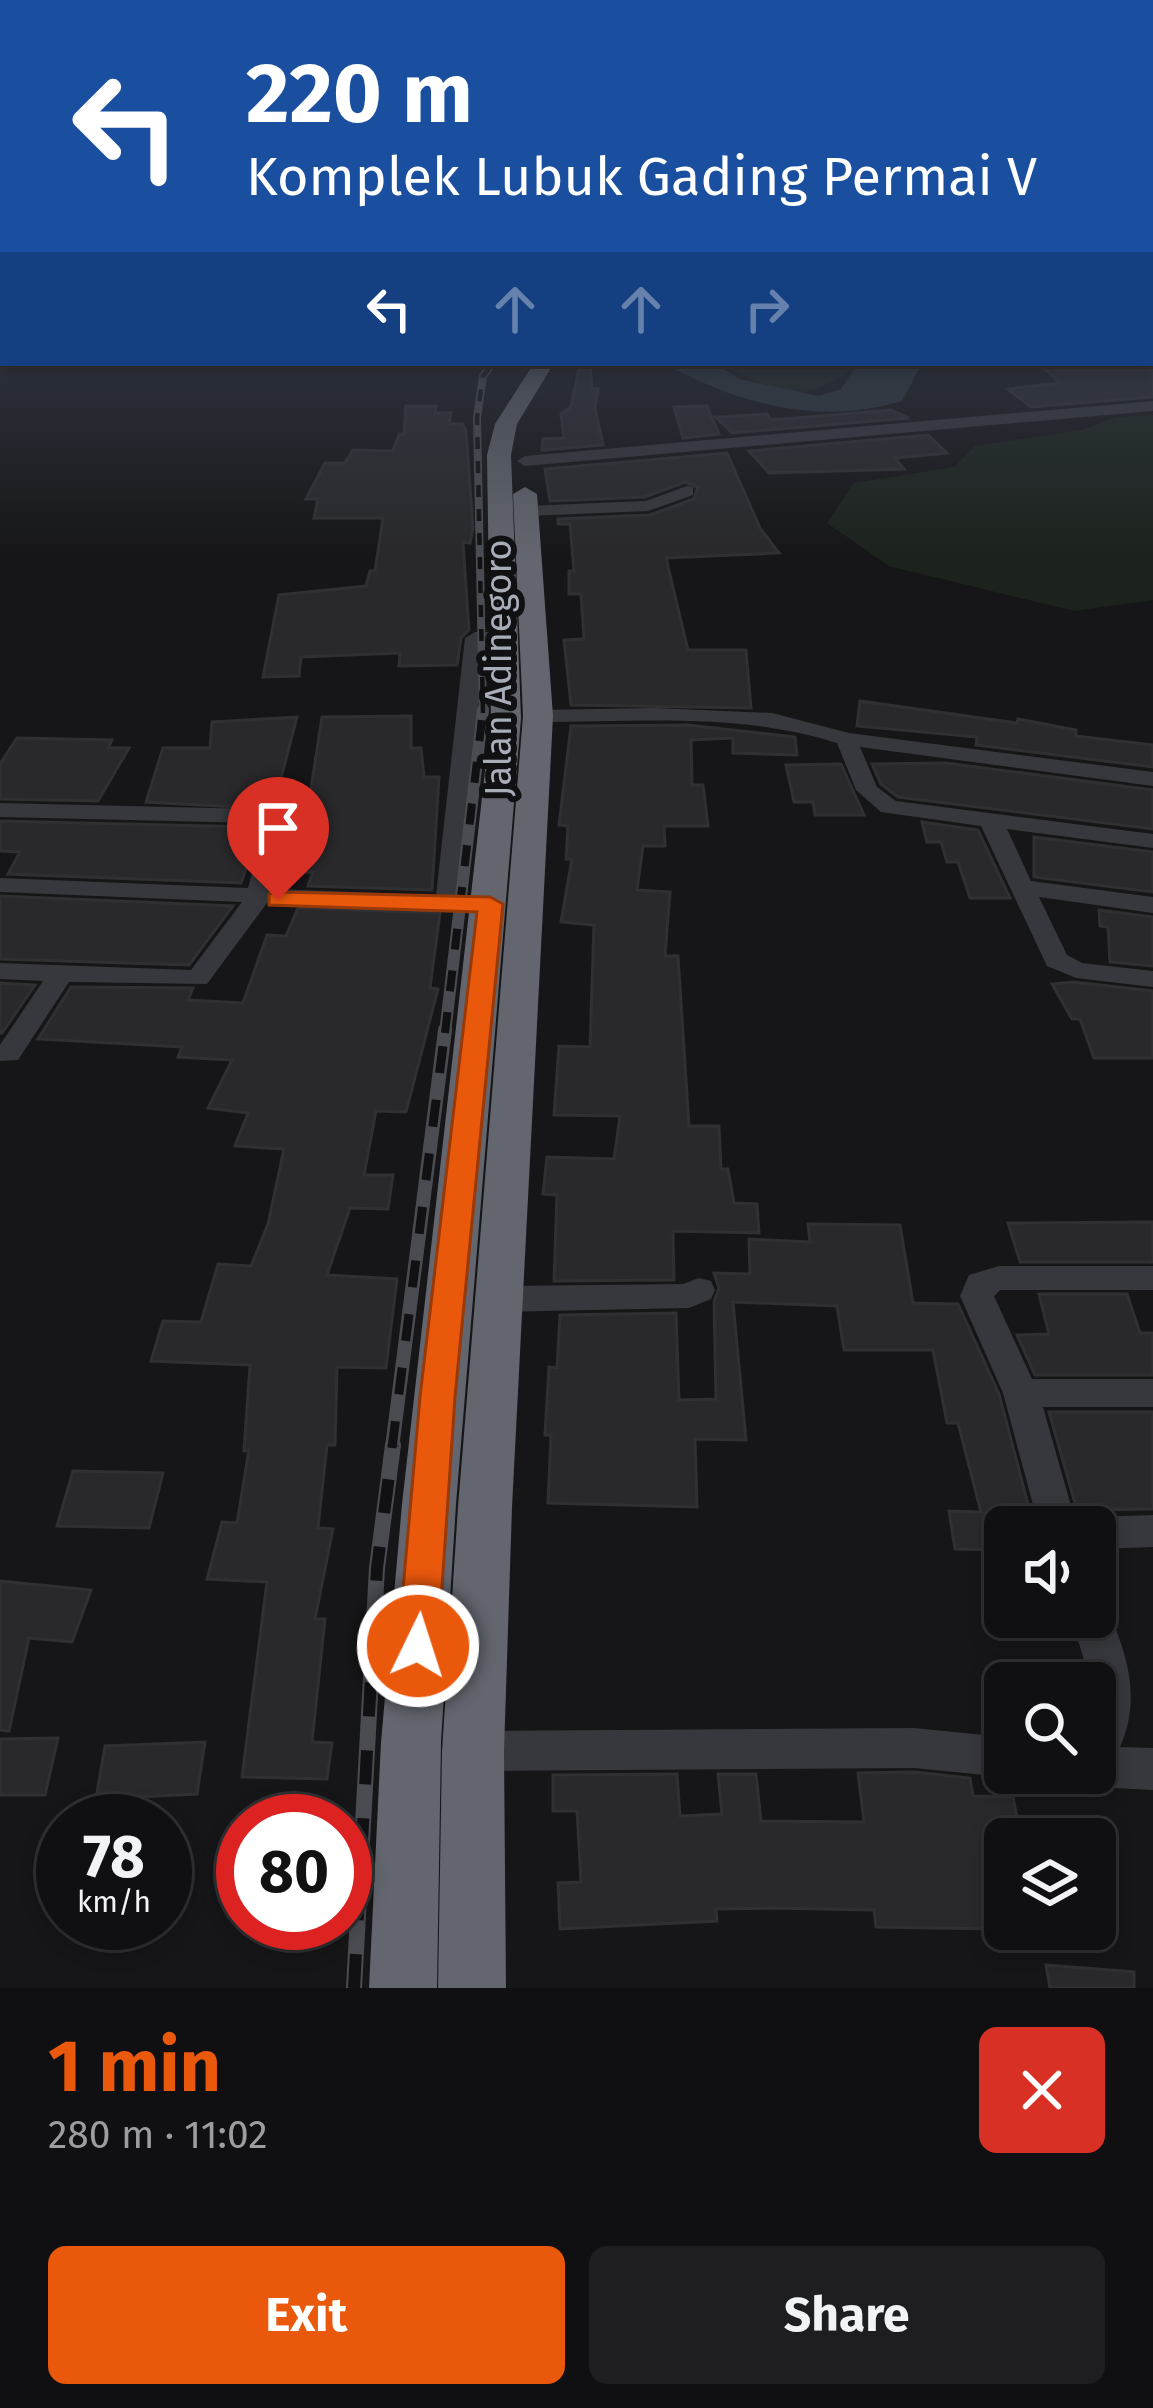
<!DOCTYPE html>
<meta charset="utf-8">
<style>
:root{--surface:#101012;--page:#1e1e20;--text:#f1f3f6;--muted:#9c9d9f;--line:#303032;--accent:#ea580c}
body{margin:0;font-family:"Fira Sans",sans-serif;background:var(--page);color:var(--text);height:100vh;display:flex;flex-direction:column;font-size:45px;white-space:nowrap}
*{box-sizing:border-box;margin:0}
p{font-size:39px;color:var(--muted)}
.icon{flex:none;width:66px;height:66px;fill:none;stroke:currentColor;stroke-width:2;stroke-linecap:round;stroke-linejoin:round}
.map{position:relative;height:1988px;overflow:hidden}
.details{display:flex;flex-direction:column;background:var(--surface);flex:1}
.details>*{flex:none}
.banner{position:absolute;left:0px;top:0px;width:1155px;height:366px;box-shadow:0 6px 18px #0003,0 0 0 3px var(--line);background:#1a4fa0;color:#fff;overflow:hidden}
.tools{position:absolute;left:984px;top:1506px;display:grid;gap:24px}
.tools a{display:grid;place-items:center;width:132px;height:132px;border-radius:18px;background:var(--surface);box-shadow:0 6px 18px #0003,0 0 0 3px var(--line);font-size:60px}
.speed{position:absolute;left:36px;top:1794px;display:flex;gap:24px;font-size:60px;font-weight:700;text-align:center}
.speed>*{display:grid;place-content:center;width:156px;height:156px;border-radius:50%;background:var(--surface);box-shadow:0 6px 18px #0003,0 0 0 3px var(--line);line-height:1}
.speed small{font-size:30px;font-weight:400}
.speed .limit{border:18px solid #d22;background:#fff;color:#111}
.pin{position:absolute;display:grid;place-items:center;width:102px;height:102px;color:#fff;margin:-123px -51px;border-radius:50% 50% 50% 0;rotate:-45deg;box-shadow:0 0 12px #0007}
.pin .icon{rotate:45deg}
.me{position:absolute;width:132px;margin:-66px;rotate:4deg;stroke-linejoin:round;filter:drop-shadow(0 0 9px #0008)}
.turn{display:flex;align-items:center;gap:42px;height:252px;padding:0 48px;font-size:54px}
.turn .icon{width:156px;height:156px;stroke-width:2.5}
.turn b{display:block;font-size:84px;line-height:102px}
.lanes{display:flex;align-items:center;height:114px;padding:0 48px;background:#0003;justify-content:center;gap:60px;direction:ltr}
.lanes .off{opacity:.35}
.round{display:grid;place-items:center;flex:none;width:126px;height:126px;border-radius:18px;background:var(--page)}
.overview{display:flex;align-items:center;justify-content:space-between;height:204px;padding:0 48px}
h1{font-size:72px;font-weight:700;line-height:90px;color:var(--accent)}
.primary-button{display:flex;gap:24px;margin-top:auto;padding:24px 48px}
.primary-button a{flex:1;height:138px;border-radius:18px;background:var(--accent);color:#fff;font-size:48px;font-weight:700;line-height:138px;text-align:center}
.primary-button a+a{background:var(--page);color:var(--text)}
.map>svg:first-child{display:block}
</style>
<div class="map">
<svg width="1153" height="1988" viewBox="0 0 1153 1988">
<rect width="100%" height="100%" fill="#161618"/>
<!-- green -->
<g fill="#1c231d">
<path d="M720 363H854L856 365C804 408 775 393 720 363Z"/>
<polygon points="1153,415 1153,600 1074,611 889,566 827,523 854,483 954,467 975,446 1082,430 1116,417"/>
</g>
<!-- water -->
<path fill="#2c353c" d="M663 363H715L739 379 819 396 841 389 858 363 921 365 902 401C817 426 739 404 663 363Z"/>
<!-- building -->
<g fill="#29292c" stroke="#303034" stroke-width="3">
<polygon points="580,363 590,363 592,389 598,389 595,408 603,445 542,450 543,439 564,438 561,414 571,407"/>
<polygon points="1038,363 1153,363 1153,397 1031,407 1008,389 1060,383"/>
<polygon points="406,406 436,406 435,413 451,413 449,424 463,424 466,431 473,528 470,543 463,542 469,630 461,638 457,665 399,666 400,653 301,657 299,676 263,677 279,595 366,586 370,571 375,571 383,518 314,518 318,499 306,499 325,463 345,463 353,450 393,451 399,434 404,434"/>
<polygon points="707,406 719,434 683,438 674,407"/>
<polygon points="891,410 909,418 732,433 716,417 767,414 771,420"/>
<polygon points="928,435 947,453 895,458 904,469 769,473 749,451"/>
<polygon points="727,453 760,528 779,553 666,558 688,650 746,650 751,708 571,705 564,640 584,639 581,594 569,594 569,571 574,571 570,524 558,524 558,519 650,515 694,499 698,487 685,482 645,497 550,501 545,469"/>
<polygon points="860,701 1017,723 1018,719 1076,730 1076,736 1153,745 1153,767 976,745 977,737 857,726"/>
<polygon points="411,716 411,748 421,748 424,777 439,777 432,890 308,886 313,872 298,873 322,717"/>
<polygon points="297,717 273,809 146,802 163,748 210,748 212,722"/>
<polygon points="688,725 795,737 797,755 733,753 733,738 691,740 692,785 703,785 708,826 664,826 665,846 643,846 637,890 670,892 665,956 678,956 689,1126 719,1126 721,1169 728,1169 734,1203 757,1204 759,1233 673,1231 674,1280 554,1281 557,1195 543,1194 547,1157 614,1159 620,1116 554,1115 559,1046 590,1047 594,925 561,922 572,859 566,859 568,826 559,825 571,726"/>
<polygon points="17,738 112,740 108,748 129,748 98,801 0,799 0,764"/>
<polygon points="946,763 1153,790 1153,829 898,797 881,784 872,764"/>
<polygon points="841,764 864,815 815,815 813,802 794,802 786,765"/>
<polygon points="0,821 253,827 259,832 241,883 8,874 20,852 0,851"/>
<polygon points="922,822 978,830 1010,898 970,898 958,862 947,862 941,842 927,842"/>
<polygon points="1034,837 1153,852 1153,892 1034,877"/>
<polygon points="0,896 233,906 189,965 0,959"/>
<polygon points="298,908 440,913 430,988 438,989 406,1112 376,1111 364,1175 393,1175 388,1209 350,1208 327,1275 397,1279 386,1368 337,1367 335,1445 327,1445 318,1528 333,1529 315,1619 325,1619 312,1742 332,1743 327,1779 242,1777 267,1582 207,1579 222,1522 237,1523 249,1450 244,1451 250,1365 151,1361 163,1321 201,1322 218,1264 251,1266 268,1224 284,1149 235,1146 248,1113 208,1108 232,1060 178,1057 182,1047 38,1039 71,987 193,988 188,1000 243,1003 267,935 286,936"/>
<polygon points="1099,910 1153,917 1153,966 1110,962 1108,927 1100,926"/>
<polygon points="1074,982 1153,991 1153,1058 1094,1058 1080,1019 1072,1019 1052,984"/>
<polygon points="0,983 35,985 2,1033 0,1033"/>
<polygon points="1153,1222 1153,1262 1020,1262 1008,1223"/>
<polygon points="808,1224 900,1225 913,1303 958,1304 999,1394 1034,1527 1005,1527 1005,1550 955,1549 949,1511 981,1512 958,1423 947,1423 933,1350 844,1350 837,1306 733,1302 746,1440 695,1439 697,1507 548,1503 551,1435 545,1435 549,1367 557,1368 560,1315 676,1313 679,1400 716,1399 714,1302 719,1288 714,1273 750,1274 749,1239 810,1242"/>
<polygon points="1039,1294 1127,1294 1140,1333 1153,1333 1153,1375 1035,1375 1017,1335 1049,1334"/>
<polygon points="1049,1412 1153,1412 1153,1509 1077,1510"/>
<polygon points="73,1471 163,1473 149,1528 57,1526"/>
<polygon points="0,1581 91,1590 72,1642 29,1638 9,1731 0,1730"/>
<polygon points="58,1738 45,1795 0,1795 0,1739"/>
<polygon points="205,1742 197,1794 96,1799 105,1746"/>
<polygon points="914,1772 970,1778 973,1796 1013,1797 1021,1839 1005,1839 1005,1874 986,1874 995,1929 876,1927 874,1910 771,1908 716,1909 717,1921 560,1929 558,1883 581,1882 577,1811 553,1811 553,1775 677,1774 680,1816 722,1814 718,1774 756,1774 761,1821 864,1822 858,1773"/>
<polygon points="1046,1965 1134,1972 1134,1988 1050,1988"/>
</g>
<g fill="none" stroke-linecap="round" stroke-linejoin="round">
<!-- minor -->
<g fill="#37383d" fill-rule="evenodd">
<rect x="1152" y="295" width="1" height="9"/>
<rect x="1152" y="349" width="1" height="9"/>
<polygon points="1153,401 1153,411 525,466 517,461 525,456"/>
<polygon points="687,486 693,487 693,495 648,511 526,516 517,511 526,506 646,501"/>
<polygon points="475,632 503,632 513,638 503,644 484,644 461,896 500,900 504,905 500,910 267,903 207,984 69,982 18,1060 0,1061 0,1045 43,981 0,979 0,963 191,970 242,902 0,892 0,878 248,888 264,830 255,823 0,817 0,803 255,809 280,815 288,830 272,889 436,895 465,638"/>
<path d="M655 708 772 713 849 733 1153 772V786L860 747 877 787 896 801 1153 834V848L1007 829 1031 881 1153 897V913L1039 897 1067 955 1082 963 1153 971V987L1076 978 1047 966 981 826 881 812 856 790 837 743C739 712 639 722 538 722L527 716 538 710Z"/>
<polygon points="999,1266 1153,1266 1153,1290 1000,1290 994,1296 1032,1379 1153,1379 1153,1407 1043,1407 1077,1527 1039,1527 1003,1393 960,1296 969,1275"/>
<polygon points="699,1278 711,1281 715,1290 711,1299 689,1308 499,1312 487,1308 482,1299 487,1290 499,1286 683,1284"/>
<polygon points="1153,1515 1153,1547 1095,1549 1095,1527 1079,1527 1095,1517"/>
<path d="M1095 1601 1105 1604C1127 1652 1142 1697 1120 1747L1153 1748V1790L1095 1787 1080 1781 1077 1773H1095V1683H1091L1071 1617H1095Z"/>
<polygon points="914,1728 1005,1737 1005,1773 1016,1773 1005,1777 914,1768 473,1771 458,1765 452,1751 458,1737 473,1731"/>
</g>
<!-- highway -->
<g fill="#63666e" fill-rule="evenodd">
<polygon points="534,363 554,363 517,424 511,455 521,718 456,1504 441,1742 437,1988 369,1988 381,1742 402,1504 491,718 487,455 495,424"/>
<polygon points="525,487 537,494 553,716 512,1507 504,1751 506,1988 438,1988 442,1751 458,1507 523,716 513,494"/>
</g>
<!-- rail-far3 casing -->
<g stroke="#4a4c52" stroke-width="8">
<polyline id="rail-far3" points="483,713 477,418 483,376 493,363"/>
</g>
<!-- rail-far2 casing -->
<g stroke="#4a4c52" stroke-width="12">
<polyline id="rail-far2" points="445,1033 483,710"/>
</g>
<!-- rail-far1 casing -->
<g stroke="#4a4c52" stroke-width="14">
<polyline id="rail-far1" points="392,1448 445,1030"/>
</g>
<!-- rail casing -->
<g stroke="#4a4c52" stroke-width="16">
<polyline id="rail" points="354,1988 377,1568 393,1445"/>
</g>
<!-- rail-far3 -->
<use href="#rail-far3" stroke="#111113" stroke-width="4.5" stroke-dasharray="12" stroke-linecap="butt"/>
<!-- rail-far2 -->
<use href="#rail-far2" stroke="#111113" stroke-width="8" stroke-dasharray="21" stroke-linecap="butt"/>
<!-- rail-far1 -->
<use href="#rail-far1" stroke="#111113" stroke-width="9" stroke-dasharray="27" stroke-linecap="butt"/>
<!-- rail -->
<use href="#rail" stroke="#111113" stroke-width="12" stroke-dasharray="34" stroke-linecap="butt"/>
</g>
<!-- sky -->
<linearGradient id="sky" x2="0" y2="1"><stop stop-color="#0c0c0d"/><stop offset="0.5" stop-color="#363c48"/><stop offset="1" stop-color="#363c48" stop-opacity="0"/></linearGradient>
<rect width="1153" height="557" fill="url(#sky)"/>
<!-- route -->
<polygon fill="#ea580c" stroke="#983908" stroke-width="3" points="278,892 490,897 503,904 455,1397 438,1646 432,1660 418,1665 404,1660 398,1646 420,1397 477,912 269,905 269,894"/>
<g text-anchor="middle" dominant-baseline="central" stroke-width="12" stroke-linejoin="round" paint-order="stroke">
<!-- street labels -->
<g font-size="36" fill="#a8adb8" stroke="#111113">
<text transform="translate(499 668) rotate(-90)">Jalan Adinegoro</text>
</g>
</g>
</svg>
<div class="tools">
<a><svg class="icon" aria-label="sound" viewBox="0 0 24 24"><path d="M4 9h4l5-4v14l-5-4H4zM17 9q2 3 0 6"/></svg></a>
<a><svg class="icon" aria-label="search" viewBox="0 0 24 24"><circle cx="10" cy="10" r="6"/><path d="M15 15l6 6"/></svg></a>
<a><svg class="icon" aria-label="layers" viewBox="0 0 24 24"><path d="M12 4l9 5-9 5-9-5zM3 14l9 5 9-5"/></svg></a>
</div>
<div class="speed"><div>78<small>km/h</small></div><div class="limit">80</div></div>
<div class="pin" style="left:278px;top:900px;background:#d93025"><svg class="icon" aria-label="arrive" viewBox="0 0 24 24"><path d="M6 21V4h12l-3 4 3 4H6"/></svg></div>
<svg class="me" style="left:418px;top:1646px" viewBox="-20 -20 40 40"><circle r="17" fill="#ea580c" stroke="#fff" stroke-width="3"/><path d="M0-11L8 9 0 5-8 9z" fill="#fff"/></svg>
<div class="banner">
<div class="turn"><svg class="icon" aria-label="left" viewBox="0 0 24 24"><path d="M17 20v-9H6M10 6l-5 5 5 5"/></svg><div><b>220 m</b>Komplek Lubuk Gading Permai V</div></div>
<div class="lanes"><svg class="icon" aria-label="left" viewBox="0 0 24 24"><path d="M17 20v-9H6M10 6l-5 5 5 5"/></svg><svg class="icon off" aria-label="ahead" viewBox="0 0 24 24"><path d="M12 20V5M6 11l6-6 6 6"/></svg><svg class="icon off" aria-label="ahead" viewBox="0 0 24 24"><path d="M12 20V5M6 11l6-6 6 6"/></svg><svg class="icon off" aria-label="right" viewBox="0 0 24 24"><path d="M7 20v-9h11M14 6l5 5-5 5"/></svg></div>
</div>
</div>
<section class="details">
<div class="overview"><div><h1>1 min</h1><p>280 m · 11:02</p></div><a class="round" style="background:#d93025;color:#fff"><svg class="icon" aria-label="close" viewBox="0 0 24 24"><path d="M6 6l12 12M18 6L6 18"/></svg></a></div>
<div class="primary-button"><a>Exit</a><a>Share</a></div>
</section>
